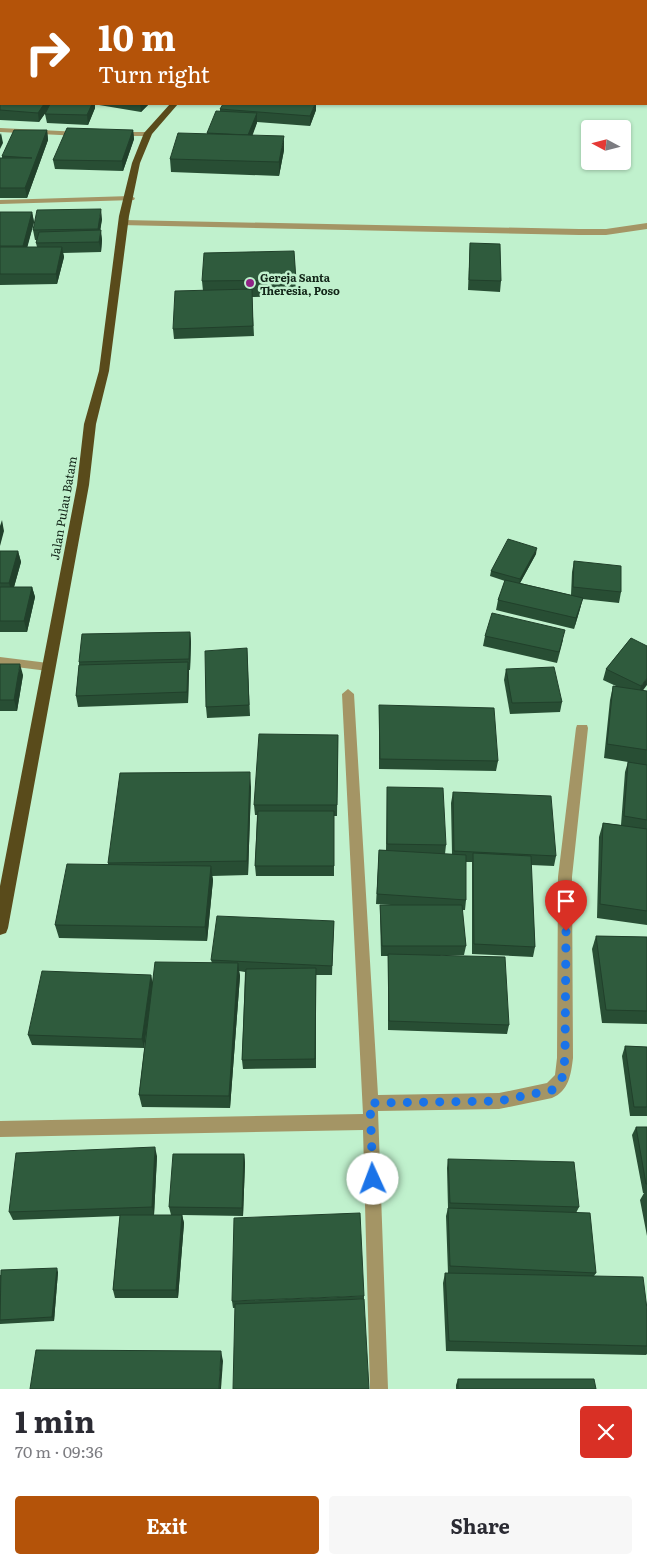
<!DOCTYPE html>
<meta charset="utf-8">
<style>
:root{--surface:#fff;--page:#f7f7f7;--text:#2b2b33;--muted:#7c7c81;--accent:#b45309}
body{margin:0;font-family:Literata,serif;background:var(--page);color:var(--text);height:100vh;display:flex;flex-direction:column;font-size:19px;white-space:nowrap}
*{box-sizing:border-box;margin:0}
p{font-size:16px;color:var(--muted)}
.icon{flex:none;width:28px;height:28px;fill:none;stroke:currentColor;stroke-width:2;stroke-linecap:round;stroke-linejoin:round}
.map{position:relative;height:1389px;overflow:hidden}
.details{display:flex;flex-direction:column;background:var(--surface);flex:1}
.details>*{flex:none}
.hud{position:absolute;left:0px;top:0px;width:648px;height:105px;box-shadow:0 1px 4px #0004;background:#b45309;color:#fff;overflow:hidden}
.needle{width:32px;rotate:277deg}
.tools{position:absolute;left:581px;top:120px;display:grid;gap:10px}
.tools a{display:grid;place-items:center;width:50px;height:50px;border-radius:5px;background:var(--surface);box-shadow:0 1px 4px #0004;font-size:25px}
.pin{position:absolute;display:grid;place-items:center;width:42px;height:42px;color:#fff;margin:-51px -21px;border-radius:50% 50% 50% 0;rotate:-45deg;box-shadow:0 0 5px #0007}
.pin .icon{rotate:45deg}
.me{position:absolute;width:55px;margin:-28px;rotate:358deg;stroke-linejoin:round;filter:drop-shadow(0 0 4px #0008)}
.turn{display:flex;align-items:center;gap:18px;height:105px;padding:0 15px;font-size:22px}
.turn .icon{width:65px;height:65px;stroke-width:2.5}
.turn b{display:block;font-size:35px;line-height:42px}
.round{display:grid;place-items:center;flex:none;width:52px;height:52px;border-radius:5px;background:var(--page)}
.headline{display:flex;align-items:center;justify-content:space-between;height:85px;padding:0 15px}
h1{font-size:30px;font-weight:700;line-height:38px}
.cta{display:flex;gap:10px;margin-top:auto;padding:10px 15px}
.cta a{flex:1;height:58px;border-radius:5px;background:var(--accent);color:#fff;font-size:20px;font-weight:700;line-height:58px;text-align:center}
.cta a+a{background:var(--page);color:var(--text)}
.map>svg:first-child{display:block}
</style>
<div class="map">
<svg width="647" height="1389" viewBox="0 0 647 1389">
<rect width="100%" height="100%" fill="#c0f1cd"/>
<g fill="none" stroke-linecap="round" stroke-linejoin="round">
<!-- minor -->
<g fill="#a49565" fill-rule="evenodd">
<polygon points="0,128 80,132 84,134 80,136 0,132"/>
<polygon points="114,132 147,132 151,134 147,136 117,136 113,134"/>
<polygon points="131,196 135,198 134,200 0,204 0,200"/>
<polygon points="123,220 579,229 606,229 647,223 647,229 606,235 579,235 120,225 119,223"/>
<polygon points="0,657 48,663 54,667 48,671 0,665"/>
<path d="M348 689 354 694 378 1095 499 1093 547 1083 555 1075 557 1058 558 877 576 728 577 725H587L588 728 572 877 573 1058C571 1074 569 1091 552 1098L499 1109 378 1111 388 1389H370L363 1130 0 1137V1121L363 1114 342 694Z"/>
</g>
<!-- trunk -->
<polygon fill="#594b1b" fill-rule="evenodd" points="170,104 178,104 152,134 140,163 129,216 109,371 96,424 89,485 8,928 6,933 0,935 0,886 77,485 84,424 99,371 119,216 132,163 144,133"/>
</g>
<!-- wall -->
<g fill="#284e34">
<polygon points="278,0 330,0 329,1"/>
<polygon points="404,0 428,0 427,1 404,1"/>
<polygon points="0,92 1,104 95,104 95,108 88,125 47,123 45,114 46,112 39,122 0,120"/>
<polygon points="98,104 149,104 141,112 99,105"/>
<polygon points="220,109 316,110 310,126 257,122 252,135 284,150 279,176 171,172 170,159 207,134 207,133 220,111"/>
<polygon points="47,130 48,140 27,198 0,198 0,158 2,158 2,156"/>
<polygon points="133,130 134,139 123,171 55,169 53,160"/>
<polygon points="0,212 32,212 34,222 27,247 37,247 36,243 37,240 35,240 33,230 102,219 100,230 102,240 101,252 63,253 64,257 57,284 0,285"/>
<polygon points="470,243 501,281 500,292 468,290"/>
<polygon points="294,251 296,296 252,297 254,336 174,339 173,329 203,291 202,281"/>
<polygon points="0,551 18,551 21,562 14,587 32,587 35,597 27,632 0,632"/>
<polygon points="536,554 520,583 571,595 572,572 574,561 621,592 619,603 582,599 580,609 574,629 496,610 498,600 505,581 490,576 491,571"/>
<polygon points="190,632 191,642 190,670 189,670 188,703 78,707 76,696 79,665 79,662"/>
<polygon points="485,636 563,640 557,663 483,646"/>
<polygon points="631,638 643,691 647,691 647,925 597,918 599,837 603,823 621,825 625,772 628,762 604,758 610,700 613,686 616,686 603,680 606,669"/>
<polygon points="247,648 250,716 207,718 206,707"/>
<polygon points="0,664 23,675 17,711 0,711"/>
<polygon points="506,669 562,702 560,712 510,714 504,680"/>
<polygon points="379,705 498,761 496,771 379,769"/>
<polygon points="338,735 337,816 334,816 334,876 256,876 255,866 257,815 255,815 254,805"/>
<polygon points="251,787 248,875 212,876 213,880 207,941 59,938 55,925 108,864 108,863"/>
<polygon points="387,787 446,845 445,854 452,854 451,803 453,792 556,856 554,866 531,865 535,947 533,957 472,954 472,862 466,862 466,900 465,910 462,910 466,946 464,955 440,955 509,1025 507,1034 388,1030 388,956 381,956 380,915 380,905 391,905 376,904 379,850 386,850"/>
<polygon points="334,921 332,975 316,975 316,1068 243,1069 242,1060 245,972 239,971 240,976 230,1108 142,1107 139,1095 147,1025 144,1048 32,1045 28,1035 151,975 152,982 212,963 211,960"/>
<polygon points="596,936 647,937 647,1024 602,1023 592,949"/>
<polygon points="625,1046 647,1047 647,1116 630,1116 622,1056"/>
<polygon points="636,1127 647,1127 647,1236 640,1200 644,1193 643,1193 632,1135"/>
<polygon points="244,1154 245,1163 243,1216 182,1215 184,1223 178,1298 115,1298 113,1290 120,1216 13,1220 9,1212 157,1156 154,1215 171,1215 169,1207"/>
<polygon points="448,1159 579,1207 576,1213 596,1273 594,1276 647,1309 647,1354 646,1355 446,1351 443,1283 445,1273 448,1273 446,1216 448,1208 447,1168"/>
<polygon points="58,1272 54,1321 0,1324 0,1275"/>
<polygon points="364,1296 364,1299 233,1308 232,1301"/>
<polygon points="458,1379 596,1389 456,1389 456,1385"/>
</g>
<!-- shaded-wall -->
<g fill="#21402b">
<polygon points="44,104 51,104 51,105 39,122 38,113"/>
<polygon points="92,104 95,104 95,108 88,125 87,115"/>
<polygon points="140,104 149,104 141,112"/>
<polygon points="315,104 316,104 316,110 310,126 310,116"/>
<polygon points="257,113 257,123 249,145 248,135"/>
<polygon points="47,130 48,140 27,198 25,188"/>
<polygon points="133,130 134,139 123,171 122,161"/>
<polygon points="1,133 3,143 0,149 0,135"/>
<polygon points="284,136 284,150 279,176 279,162"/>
<polygon points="101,209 102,219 99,239 98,229"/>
<polygon points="32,212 34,222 25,256 23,246"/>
<polygon points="101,230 102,240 101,252 99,242"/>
<polygon points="62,247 64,257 57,284 56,274"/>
<polygon points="2,520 4,531 0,546 0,526"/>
<polygon points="537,548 536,554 519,585 520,579"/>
<polygon points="18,551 21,562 12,594 9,583"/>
<polygon points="32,587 35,597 27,632 24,621"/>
<polygon points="583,598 580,609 574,629 576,618"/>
<polygon points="190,632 191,642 190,670 189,659"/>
<polygon points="188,662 189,672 188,703 187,692"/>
<polygon points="20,664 23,675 17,711 14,700"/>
<polygon points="647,678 647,685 638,697 641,686"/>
<polygon points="250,772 251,787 248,875 247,861"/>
<polygon points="211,866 213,880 207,941 205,927"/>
<polygon points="238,963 240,976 230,1108 229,1096"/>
<polygon points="151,975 153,985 144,1048 142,1039"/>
<polygon points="155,1147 157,1156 154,1215 152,1207"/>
<polygon points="244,1154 245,1163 243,1216 242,1208"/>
<polygon points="182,1215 184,1223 178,1298 176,1290"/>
<polygon points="57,1268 58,1272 54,1321 52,1317"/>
<polygon points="221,1351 223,1361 221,1389 219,1389"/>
</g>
<!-- building -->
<g fill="#2f5b3d" stroke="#21402b">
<polygon points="156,0 199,0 198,1 155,1"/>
<polygon points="278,0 293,0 313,1 277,1"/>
<polygon points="330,0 350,0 349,1 330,1"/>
<rect x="362" y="0" width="29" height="1"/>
<polygon points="0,61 1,61 1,67 0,69"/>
<polygon points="0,92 1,92 1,104 44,104 38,113 0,110"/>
<polygon points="50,104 92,104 87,115 45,114"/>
<polygon points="223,104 315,104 310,116 220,109"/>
<polygon points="216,111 257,113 248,135 207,133"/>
<polygon points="67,128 133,130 122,161 53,160"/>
<polygon points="14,130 47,130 25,188 0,188 0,158 32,158 2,156"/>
<polygon points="178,133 284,136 279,162 170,159"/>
<polygon points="101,209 98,229 33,230 37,210"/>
<polygon points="0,212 32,212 23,246 0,246"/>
<polygon points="101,230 99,242 36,243 39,232"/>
<polygon points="470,243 500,244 501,281 469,280"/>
<polygon points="0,247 62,247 56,274 0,274"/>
<polygon points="294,251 296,280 202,281 204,253"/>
<polygon points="252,289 253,326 173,329 175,291"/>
<polygon points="508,539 537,548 520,579 491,571"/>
<polygon points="0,551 18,551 9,583 0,583"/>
<polygon points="574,561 621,566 621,592 573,587"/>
<polygon points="505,580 583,598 576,618 498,600"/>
<polygon points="0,587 32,587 24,621 0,621"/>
<polygon points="492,613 565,630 559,652 485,636"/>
<polygon points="190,632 189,659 79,662 82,634"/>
<polygon points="631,638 647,646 647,678 641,686 606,669"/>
<polygon points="247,648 249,705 206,707 205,651"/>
<polygon points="188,662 187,692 76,696 79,665"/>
<polygon points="0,664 20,664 14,700 0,700"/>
<polygon points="554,667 562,702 512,703 506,669"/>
<polygon points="613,686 647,691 647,750 607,744"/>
<polygon points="379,705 494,708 498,761 380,759"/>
<polygon points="259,734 338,735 337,805 254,805"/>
<polygon points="628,762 647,765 647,820 624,816"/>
<polygon points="250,772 247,861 108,863 120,773"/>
<polygon points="387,787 443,788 446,845 387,844"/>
<polygon points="453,792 551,796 556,856 454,851"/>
<polygon points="258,811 334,811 334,866 255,866"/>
<polygon points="603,823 647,829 647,911 600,904"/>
<polygon points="379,850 466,855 466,900 377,894"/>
<polygon points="473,853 531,856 535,947 474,944"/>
<polygon points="67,864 211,866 205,927 55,925"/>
<polygon points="380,905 462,905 466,946 382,946"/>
<polygon points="217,916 334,921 332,966 211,960"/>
<polygon points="596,936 647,937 647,1011 606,1010"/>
<polygon points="388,954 505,957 509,1025 389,1021"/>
<polygon points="155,962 238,963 229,1096 139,1095"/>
<polygon points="316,968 315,1059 242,1060 246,969"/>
<polygon points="42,971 151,975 142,1039 28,1035"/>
<polygon points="625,1046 647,1047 647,1107 634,1107"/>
<polygon points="636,1127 647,1127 647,1184 646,1184"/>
<polygon points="155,1147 152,1207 9,1212 16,1153"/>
<polygon points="173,1154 244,1154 242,1208 169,1207"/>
<polygon points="448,1159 574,1162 579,1207 450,1203"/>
<polygon points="448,1208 590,1213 596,1273 450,1266"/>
<polygon points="360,1213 364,1296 232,1301 234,1218"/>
<polygon points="120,1215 182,1215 176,1290 113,1290"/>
<polygon points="57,1268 52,1317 0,1320 1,1270"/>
<polygon points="445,1273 643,1277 647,1309 647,1346 449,1341"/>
<polygon points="364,1299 369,1389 233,1389 235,1304"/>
<polygon points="36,1350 221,1351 219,1389 30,1389"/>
<polygon points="458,1379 594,1379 596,1389 458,1389"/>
</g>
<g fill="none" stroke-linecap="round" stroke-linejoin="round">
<!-- route -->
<polyline stroke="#1a73e8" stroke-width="9" stroke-dasharray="0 16.2" points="373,1179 370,1103 499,1101 552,1090 562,1078 565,1058 566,931"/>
</g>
<!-- markers -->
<circle fill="#902385" stroke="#c0f1cd" stroke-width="2" cx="250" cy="283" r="5"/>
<g text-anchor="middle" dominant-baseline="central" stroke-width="5" stroke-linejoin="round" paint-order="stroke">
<!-- far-poi labels -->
<g font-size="11" font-weight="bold" fill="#122518" stroke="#c0f1cd" text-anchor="start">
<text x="260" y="277">Gereja Santa<tspan x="260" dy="13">Theresia, Poso</tspan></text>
</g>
<!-- street labels -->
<g font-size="12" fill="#122518" stroke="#c0f1cd">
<text transform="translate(63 508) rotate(-80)">Jalan Pulau Batam</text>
</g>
</g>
</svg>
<div class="tools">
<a><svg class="needle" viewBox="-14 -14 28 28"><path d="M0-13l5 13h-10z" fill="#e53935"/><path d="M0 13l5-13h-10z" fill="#7c7c81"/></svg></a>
</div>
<div class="pin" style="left:566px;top:931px;background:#d93025"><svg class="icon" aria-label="arrive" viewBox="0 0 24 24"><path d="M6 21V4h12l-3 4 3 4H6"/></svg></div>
<svg class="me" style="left:373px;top:1179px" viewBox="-20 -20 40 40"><circle r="19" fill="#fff"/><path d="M0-13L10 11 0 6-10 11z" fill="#1a73e8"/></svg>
<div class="hud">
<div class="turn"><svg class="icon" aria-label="right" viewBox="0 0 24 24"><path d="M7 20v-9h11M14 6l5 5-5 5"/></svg><div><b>10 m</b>Turn right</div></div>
</div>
</div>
<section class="details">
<div class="headline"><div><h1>1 min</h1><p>70 m · 09:36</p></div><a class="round" style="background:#d93025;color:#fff"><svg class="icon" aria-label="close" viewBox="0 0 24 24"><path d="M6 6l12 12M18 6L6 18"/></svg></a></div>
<div class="cta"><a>Exit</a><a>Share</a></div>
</section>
